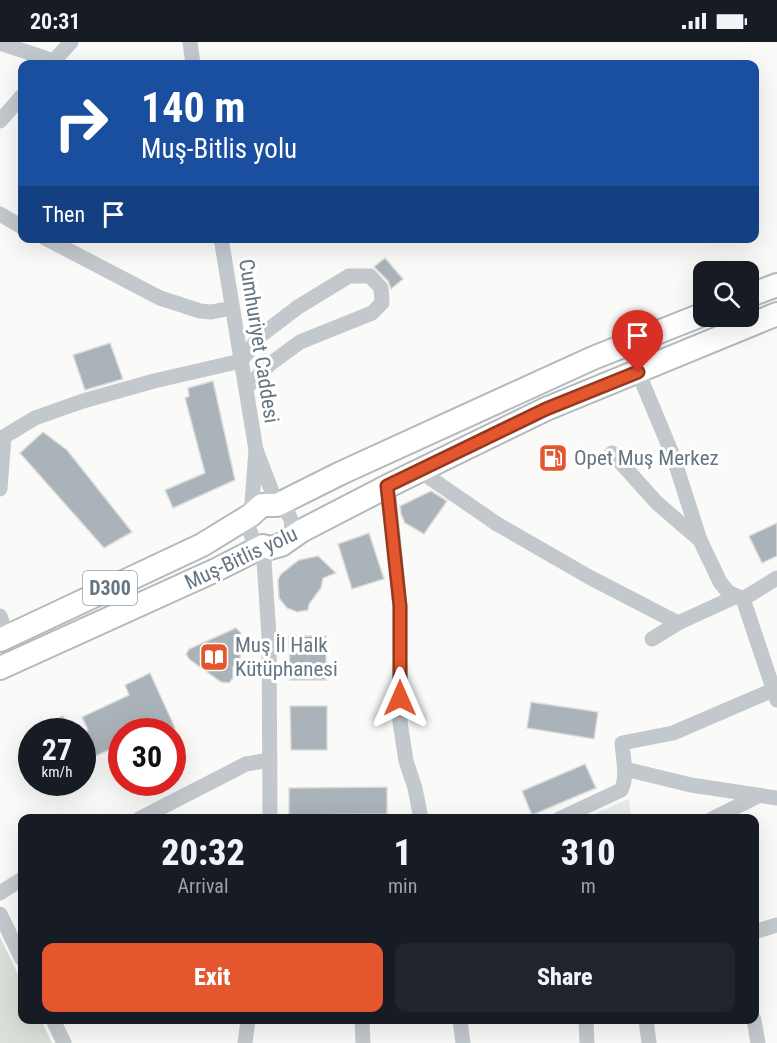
<!DOCTYPE html>
<meta charset="utf-8">
<style>
:root{--surface:#171b24;--page:#20242c;--text:#f1f3f6;--muted:#9ea1a6;--accent:#e4572e}
body{margin:0;font-family:"Roboto Condensed",sans-serif;background:var(--page);color:var(--text);height:100vh;display:flex;flex-direction:column;font-size:22px;white-space:nowrap}
*{box-sizing:border-box;margin:0}
p{font-size:20px;color:var(--muted)}
.icon{flex:none;width:33px;height:33px;fill:none;stroke:currentColor;stroke-width:2;stroke-linecap:round;stroke-linejoin:round}
.map{position:relative;flex:1;overflow:hidden}
.panel{position:absolute;left:18px;top:772px;width:741px;height:210px;display:flex;flex-direction:column;background:var(--surface);border-radius:12px;box-shadow:0 6px 24px #0002}
.panel>*{flex:none}
.guide{position:absolute;left:18px;top:18px;width:741px;height:183px;border-radius:12px;box-shadow:0 6px 24px #0002;background:#1a4fa0;color:#fff;overflow:hidden}
.tools{position:absolute;left:693px;top:219px;display:grid;gap:12px}
.tools a{display:grid;place-items:center;width:66px;height:66px;border-radius:12px;background:var(--surface);box-shadow:0 6px 24px #0002;font-size:30px}
.speed{position:absolute;left:18px;top:676px;display:flex;gap:12px;font-size:30px;font-weight:700;text-align:center}
.speed>*{display:grid;place-content:center;width:78px;height:78px;border-radius:50%;background:var(--surface);box-shadow:0 6px 24px #0002;line-height:1}
.speed small{font-size:15px;font-weight:400}
.speed .limit{border:9px solid #d22;background:#fff;color:#111}
.pin{position:absolute;display:grid;place-items:center;width:51px;height:51px;color:#fff;margin:-62px -26px;border-radius:50% 50% 50% 0;rotate:-45deg;box-shadow:0 0 6px #0007}
.pin .icon{rotate:45deg}
.me{position:absolute;width:66px;margin:-33px;rotate:0deg;stroke-linejoin:round;filter:drop-shadow(0 0 4px #0008)}
.turn{display:flex;align-items:center;gap:21px;height:126px;padding:0 24px;font-size:27px}
.turn .icon{width:78px;height:78px;stroke-width:2.5}
.turn b{display:block;font-size:42px;line-height:51px}
.then{display:flex;align-items:center;height:57px;padding:0 24px;background:#0003;gap:12px;font-size:22px}
.eta{display:flex;justify-content:space-evenly;align-items:center;height:102px;text-align:center}
.eta b{font-size:36px;font-weight:800;line-height:42px}
.action{display:flex;gap:12px;margin-top:auto;padding:12px 24px}
.action a{flex:1;height:69px;border-radius:12px;background:var(--accent);color:#fff;font-size:24px;font-weight:800;line-height:69px;text-align:center}
.action a+a{background:var(--page);color:var(--text)}
.status{display:flex;justify-content:space-between;align-items:center;height:42px;padding:0 30px;background:var(--surface);direction:ltr}
.status svg{height:16px;fill:currentColor}
.map>svg:first-child{display:block}
</style>
<div class="status"><b>20:31</b><svg viewBox="0 0 49 12"><path d="M0 12V9h3v3zM5 12V6h3v6zM10 12V3h3v9zM15 12V0h3v12zM26 1h20v11H26zM47 4h2v5h-2z"/></svg></div>
<div class="map">
<svg width="777" height="1001" viewBox="0 0 777 1001">
<rect width="100%" height="100%" fill="#fafaf8"/>
<!-- built -->
<polygon fill="#e8e9e9" points="629,757 631,777 583,777"/>
<!-- green -->
<polygon fill="#dadfd7" points="0,895 22,941 22,978 41,978 52,1001 0,1001"/>
<!-- building -->
<g fill="#aab3b9" stroke="#dcdcda" stroke-width="1.5">
<polygon points="385,216 403,237 391,247 388,239 374,225"/>
<polygon points="110,301 123,337 85,348 73,313"/>
<polygon points="213,339 235,438 173,466 165,448 205,431 185,356 189,354 188,346"/>
<polygon points="43,390 67,408 132,490 104,506 20,411"/>
<polygon points="431,449 447,459 424,492 405,481 401,472 400,464"/>
<polygon points="777,481 777,514 762,521 749,494"/>
<polygon points="369,491 384,537 352,547 338,502"/>
<polygon points="318,514 336,531 323,536 321,546 309,562 308,568 297,570 287,566 279,556 278,538 281,532 299,518"/>
<polygon points="236,586 241,591 240,625 233,625 233,636 229,641 221,640 189,617 186,612 189,607"/>
<polygon points="289,594 326,594 326,638 290,638"/>
<polygon points="150,631 175,686 166,690 122,690 122,702 82,720 82,691 88,688 82,675 129,653 125,643"/>
<polygon points="531,660 598,670 594,697 527,686"/>
<polygon points="290,664 327,664 327,708 291,708"/>
<polygon points="63,674 70,690 26,690"/>
<polygon points="585,722 596,746 532,773 522,749"/>
<polygon points="387,745 387,772 289,773 289,746"/>
</g>
<g fill="none" stroke-linecap="round" stroke-linejoin="round">
<!-- highway casing -->
<g stroke="#b4b9bd" stroke-width="26">
<g id="highway">
<polyline points="748,254 777,243"/>
<polyline points="0,598 202,503 251,473 262,463 277,463 341,431 593,316 704,272"/>
<polyline points="0,626 216,528 263,504 270,506 281,503 301,489 388,444 546,367 777,272"/>
</g>
</g>
<!-- minor -->
<g stroke="#c3c8cc" stroke-width="15">
<polyline points="190,0 193,22"/>
<polyline points="0,1 54,19"/>
<polyline points="51,22 71,0"/>
<polyline points="0,79 22,54"/>
<polyline points="0,172 22,185"/>
<polyline points="45,196 160,256 200,269 211,270 232,266"/>
<path d="M221 196 256 408 277 463C291 470 295 481 289 496"/>
<polyline points="638,330 673,414 700,498 720,540 728,550 743,557 777,658"/>
<polyline points="0,397 35,376 83,359 154,339 241,319 260,294 298,265 349,234 370,234 381,246 382,261 372,271 300,300 270,322 246,346"/>
<polyline points="256,408 251,473 248,485 253,497 263,504 269,594 270,777"/>
<polyline points="612,411 657,461 700,498"/>
<polyline points="420,429 497,482 591,536 678,581"/>
<polyline points="388,444 400,564 400,680 406,719 415,746 421,777"/>
<polyline points="0,447 4,395"/>
<polyline points="743,557 777,536"/>
<polyline points="0,574 7,594"/>
<polyline points="652,597 678,581 737,554"/>
<polyline points="625,727 691,743 777,756"/>
<polyline points="139,777 246,722 270,718"/>
<path d="M559 777 621 748C628 735 623 716 622 701L673 691 773 648"/>
<polyline points="712,777 758,754"/>
<polyline points="0,851 22,837"/>
<polyline points="0,872 22,917"/>
<polyline points="754,890 777,883"/>
<polyline points="53,978 64,1001"/>
<polyline points="362,978 363,1001"/>
<polyline points="460,978 463,1001"/>
<polyline points="586,978 587,1001"/>
<polyline points="646,978 649,1001"/>
<polyline points="754,978 758,1001"/>
<polyline points="245,1001 248,978"/>
</g>
<!-- highway -->
<use href="#highway" stroke="#fff" stroke-width="22"/>
</g>
<g fill="none" stroke-linecap="round" stroke-linejoin="round">
<!-- route casing -->
<g stroke="#94391e" stroke-width="15">
<polyline id="route" points="400,656 400,564 387,444 546,367 638,330"/>
</g>
<!-- route -->
<use href="#route" stroke="#e4572e" stroke-width="10"/>
</g>
<!-- icons -->
<defs>
<g id="fuel-square" transform="scale(1.5)"><rect x="-9" y="-9" width="18" height="18" rx="4" fill="#e4572e" stroke="#fff"/><path d="M-5.5-6h7V0h2V4h1.3V-2.5L3-4.5l.8-.8L6-3V5H2.5V1h-1V6h-7ZM-4.2-4.7v3.2H.2V-4.7Z" fill="#fff"/></g>
<g id="library-square" transform="scale(1.5)"><rect x="-9" y="-9" width="18" height="18" rx="4" fill="#e4572e" stroke="#fff"/><path d="M-6-4Q-3-5.5-.7-3.5V5Q-3 3-6 4ZM6-4Q3-5.5 .7-3.5V5Q3 3 6 4Z" fill="#fff"/></g>
</defs>
<g fill-rule="evenodd">
<use href="#fuel-square" x="553" y="416"/>
<use href="#library-square" x="214" y="615"/>
</g>
<g text-anchor="middle" dominant-baseline="central" stroke-width="6" stroke-linejoin="round" paint-order="stroke">
<!-- shield labels -->
<rect fill="#fff" stroke="#939fa8" stroke-width="1.5" x="83" y="529" width="54" height="34" rx="4.5"/>
<g font-size="20" font-weight="bold" fill="#657683">
<text x="110" y="546">D300</text>
</g>
<!-- street labels -->
<g font-size="21" fill="#657683" stroke="#fff">
<text transform="translate(259 299) rotate(81)">Cumhuriyet Caddesi</text>
<text transform="translate(241 516) rotate(-25)">Muş-Bitlis yolu</text>
</g>
<!-- poi labels -->
<g font-size="21" fill="#657683" stroke="#fff" text-anchor="start">
<text x="574" y="416">Opet Muş Merkez</text>
<text x="235" y="603">Muş İl Halk<tspan x="235" dy="24">Kütüphanesi</tspan></text>
</g>
</g>
</svg>
<div class="tools">
<a><svg class="icon" aria-label="search" viewBox="0 0 24 24"><circle cx="10" cy="10" r="6"/><path d="M15 15l6 6"/></svg></a>
</div>
<div class="speed"><div>27<small>km/h</small></div><div class="limit">30</div></div>
<div class="pin" style="left:638px;top:330px;background:#d93025"><svg class="icon" aria-label="arrive" viewBox="0 0 24 24"><path d="M6 21V4h12l-3 4 3 4H6"/></svg></div>
<svg class="me" style="left:400px;top:656px" viewBox="-20 -20 40 40"><path d="M0-17L14 15 0 8-14 15z" fill="#e4572e" stroke="#fff" stroke-width="4"/></svg>
<div class="guide">
<div class="turn"><svg class="icon" aria-label="right" viewBox="0 0 24 24"><path d="M7 20v-9h11M14 6l5 5-5 5"/></svg><div><b>140 m</b>Muş-Bitlis yolu</div></div>
<div class="then">Then<svg class="icon" aria-label="arrive" viewBox="0 0 24 24"><path d="M6 21V4h12l-3 4 3 4H6"/></svg></div>
</div>
<section class="panel">
<div class="eta">
<div><b>20:32</b><p>Arrival</p></div>
<div><b>1</b><p>min</p></div>
<div><b>310</b><p>m</p></div>
</div>
<div class="action"><a>Exit</a><a>Share</a></div>
</section>
</div>
